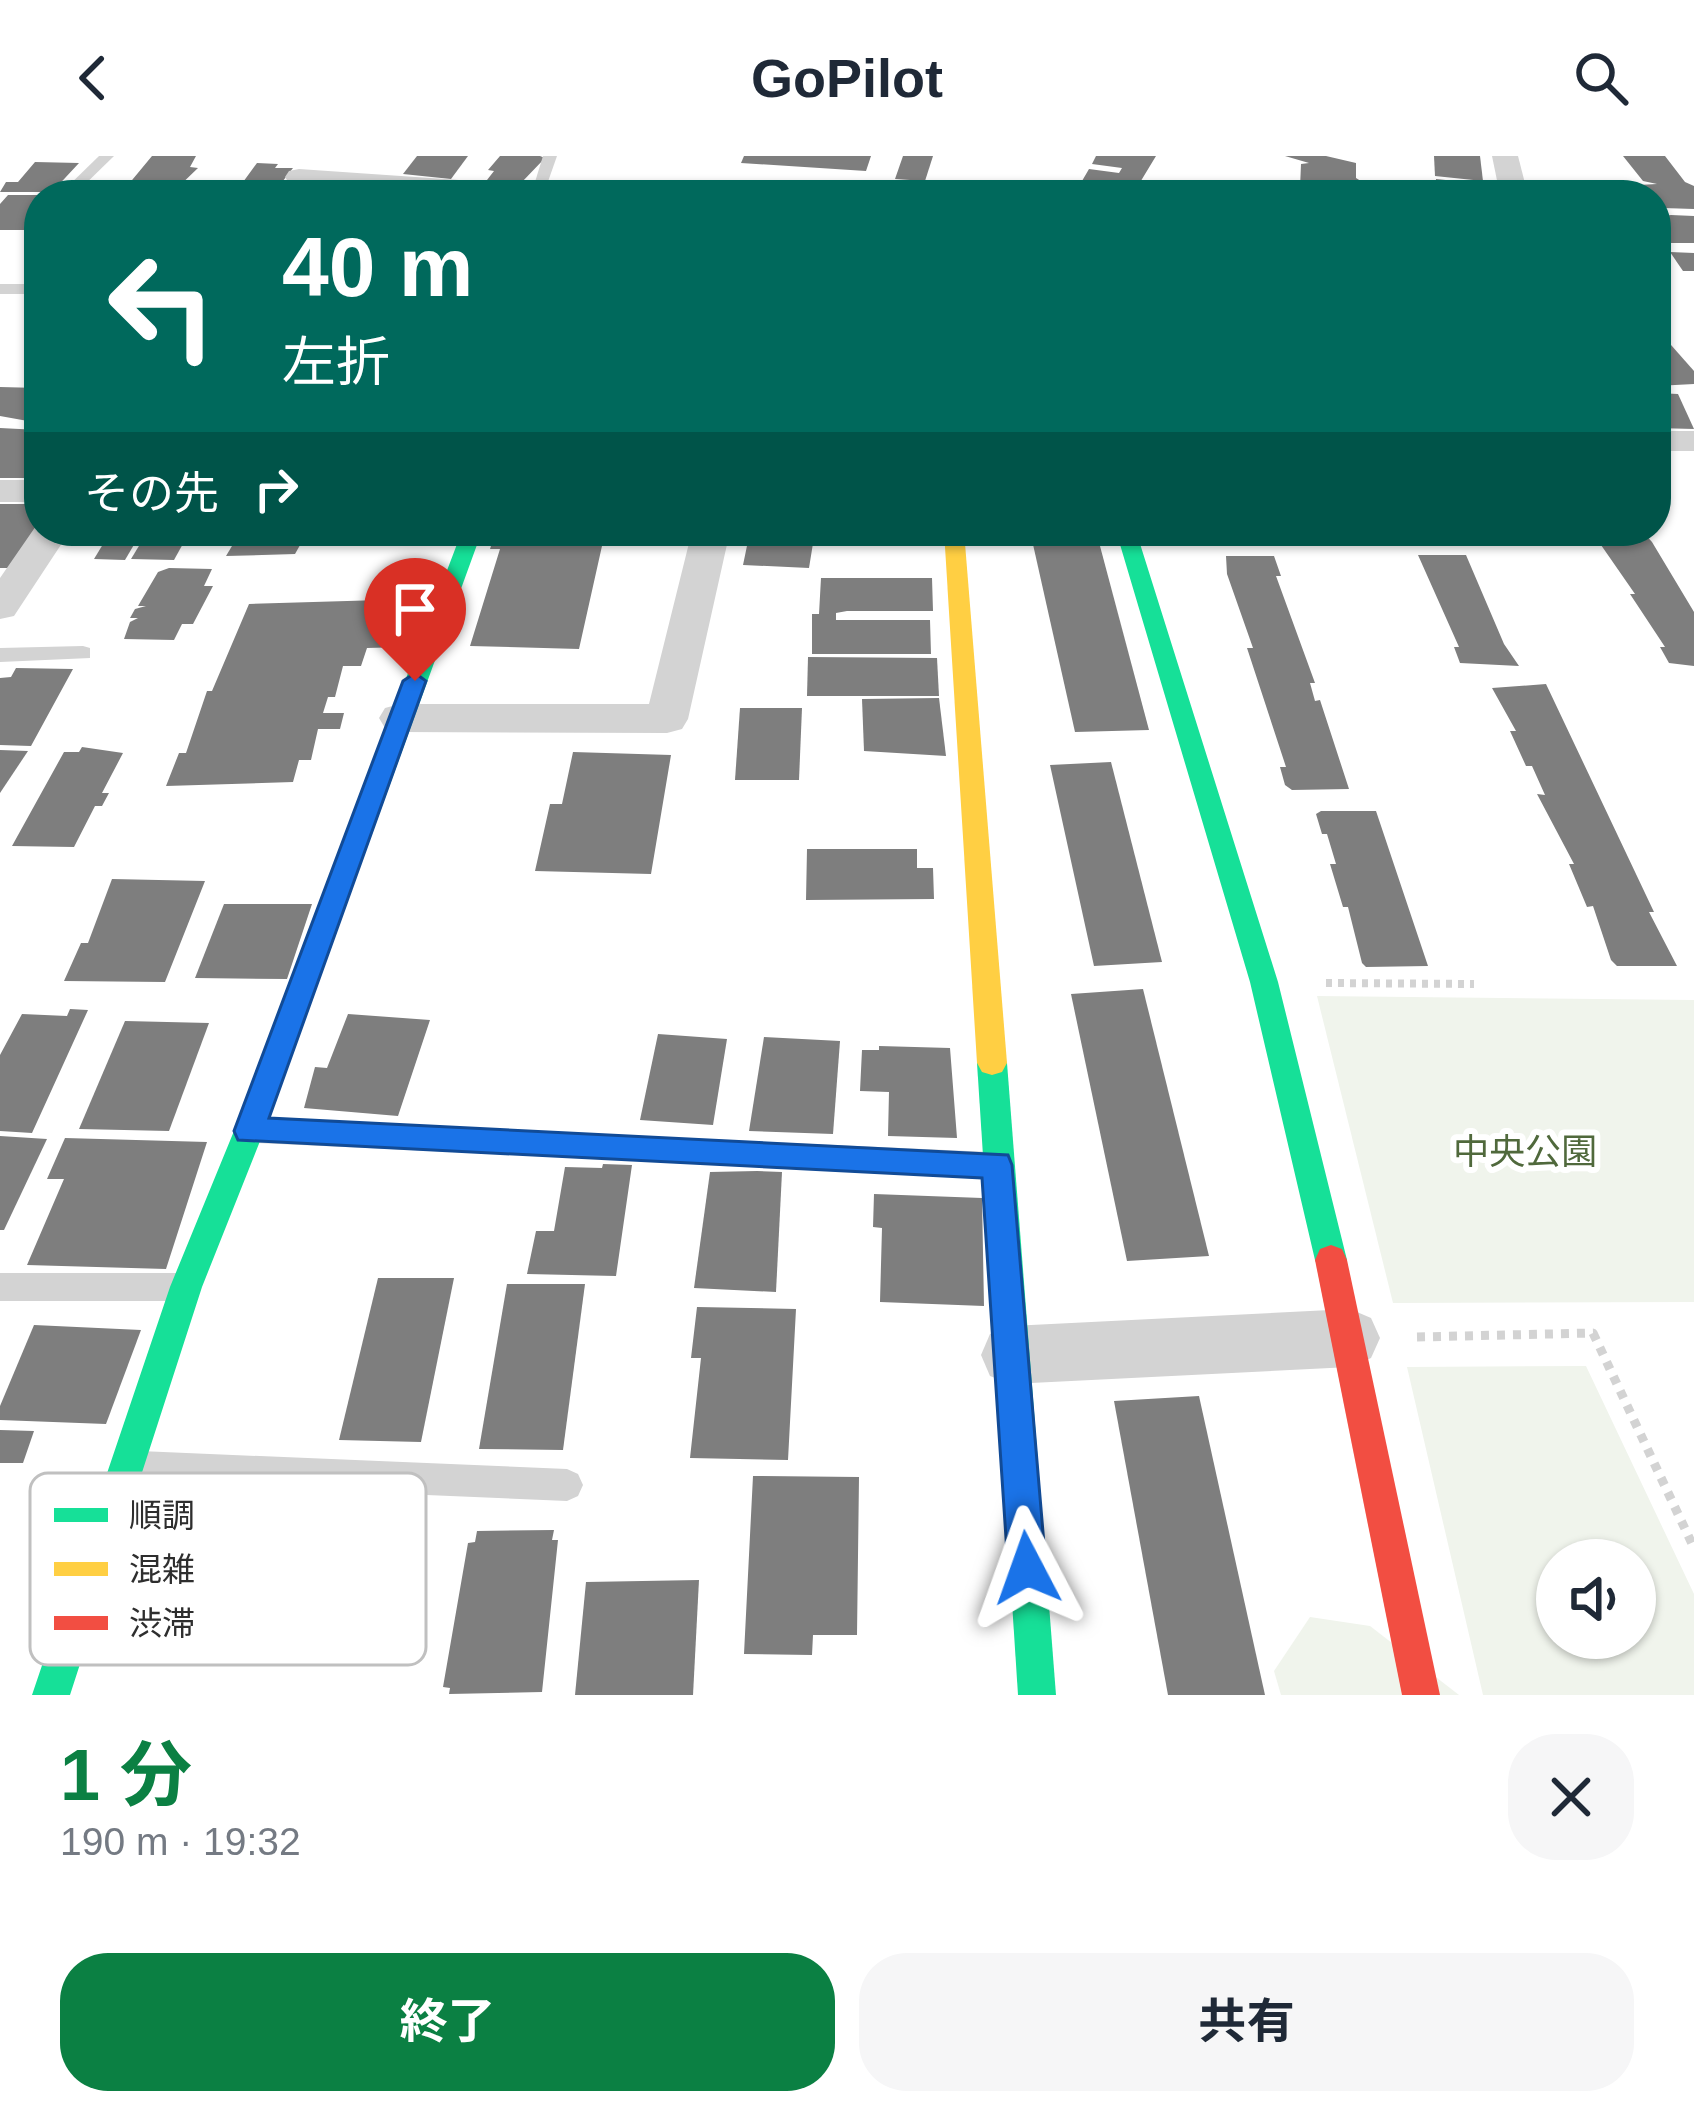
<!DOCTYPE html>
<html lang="ja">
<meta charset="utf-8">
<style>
:root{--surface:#fff;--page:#f6f6f7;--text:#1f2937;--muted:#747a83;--accent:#0b8043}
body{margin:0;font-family:Arial,"Noto Sans JP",sans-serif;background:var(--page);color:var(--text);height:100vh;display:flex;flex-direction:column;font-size:45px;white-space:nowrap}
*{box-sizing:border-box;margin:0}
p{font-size:39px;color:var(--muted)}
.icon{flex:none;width:66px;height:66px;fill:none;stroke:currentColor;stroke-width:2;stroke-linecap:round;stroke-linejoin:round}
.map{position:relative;height:1539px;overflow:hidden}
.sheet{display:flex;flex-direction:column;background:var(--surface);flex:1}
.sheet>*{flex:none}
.banner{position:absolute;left:24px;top:24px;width:1647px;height:366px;border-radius:48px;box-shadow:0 3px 9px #0004;background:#00695c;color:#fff;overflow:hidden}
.fabs{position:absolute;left:1536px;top:1383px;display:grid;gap:24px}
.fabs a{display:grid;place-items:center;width:120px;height:120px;border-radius:50%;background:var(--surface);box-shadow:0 3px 9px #0004;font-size:60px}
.pin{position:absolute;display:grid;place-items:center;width:102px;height:102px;color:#fff;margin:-123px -51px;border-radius:50% 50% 50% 0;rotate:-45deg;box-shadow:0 0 12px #0007}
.pin .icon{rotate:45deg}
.me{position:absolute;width:132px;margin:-66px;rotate:356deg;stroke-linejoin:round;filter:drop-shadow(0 0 9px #0008)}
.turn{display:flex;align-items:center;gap:42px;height:252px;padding:0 60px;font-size:54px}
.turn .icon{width:156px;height:156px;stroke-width:2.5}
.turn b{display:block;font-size:84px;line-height:102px}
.then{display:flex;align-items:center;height:114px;padding:0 60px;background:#0003;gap:24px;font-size:45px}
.round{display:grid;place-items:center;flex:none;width:126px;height:126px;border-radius:48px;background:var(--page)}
.overview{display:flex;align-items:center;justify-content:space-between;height:204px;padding:0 60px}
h1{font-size:72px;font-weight:700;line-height:90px;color:var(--accent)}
.primary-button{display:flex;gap:24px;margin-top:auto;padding:24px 60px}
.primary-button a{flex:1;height:138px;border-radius:48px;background:var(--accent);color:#fff;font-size:48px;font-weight:700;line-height:138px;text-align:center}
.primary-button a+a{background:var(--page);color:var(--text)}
header{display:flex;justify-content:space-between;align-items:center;height:156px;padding:0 60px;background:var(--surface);font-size:54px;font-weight:700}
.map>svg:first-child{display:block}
</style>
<header><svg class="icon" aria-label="back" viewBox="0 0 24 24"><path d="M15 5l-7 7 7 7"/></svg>GoPilot<svg class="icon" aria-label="search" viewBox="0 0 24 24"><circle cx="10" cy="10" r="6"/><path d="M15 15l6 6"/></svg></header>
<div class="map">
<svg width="1694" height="1539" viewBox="0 0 1694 1539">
<rect width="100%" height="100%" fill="#fff"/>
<!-- green -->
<g fill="#f0f4ec" fill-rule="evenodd">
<polygon points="1317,840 1694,844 1694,1146 1393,1147"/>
<path d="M1586 1210 1694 1438V1539H1483L1407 1211ZM1635 1404V1482H1557V1404Z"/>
<polygon points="1310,1461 1370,1470 1459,1539 1281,1539 1274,1515"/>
</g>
<!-- building -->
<g fill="#7e7e7e">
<polygon points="152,0 196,0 190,11 198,12 173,36 123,35"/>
<polygon points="417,0 468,0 451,23 403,18"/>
<polygon points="500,0 540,0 545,2 521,27 487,24 494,15 488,14"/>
<polygon points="744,0 871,0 866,15 741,7"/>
<polygon points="903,0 933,0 925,25 895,23"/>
<polygon points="1096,0 1156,0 1136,33 1082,25 1089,13 1119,17 1122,12 1092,8"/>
<polygon points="1285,0 1326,0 1356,7 1356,22 1367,29 1367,39 1300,32 1301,8 1309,7"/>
<polygon points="1434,0 1480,0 1483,25 1435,20"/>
<polygon points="1623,0 1665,0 1685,26 1694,30 1694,53 1663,52 1656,39 1645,39 1638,29 1657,28 1643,25"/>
<polygon points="35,6 79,7 52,36 0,36 6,26 18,26"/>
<polygon points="257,7 278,8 275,12 293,12 275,35 238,33"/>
<polygon points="1436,23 1484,28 1485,39 1436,39"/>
<polygon points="8,39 39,39 34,60 39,60 39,65 32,74 0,74 0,48"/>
<polygon points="1671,59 1694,60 1694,87 1666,87 1656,80 1660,79 1656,61"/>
<polygon points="1670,96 1694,97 1694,115 1683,115"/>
<polygon points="1656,172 1694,215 1694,228 1656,230"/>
<polygon points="0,231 39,232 39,267 0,260"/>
<polygon points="1656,237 1678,238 1694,273 1656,272"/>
<polygon points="0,272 39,274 39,302 25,322 0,322"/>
<polygon points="0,348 39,348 39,368 10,412 0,412"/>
<polygon points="111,375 142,375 125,404 94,403"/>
<polygon points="148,375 190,375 174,404 131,403"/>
<polygon points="241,375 308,375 295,398 226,400"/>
<polygon points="496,375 647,375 645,382 604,381 579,493 470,490 500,393 490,393"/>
<polygon points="766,375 815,375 809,412 743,409 748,385 763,386"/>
<polygon points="1030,375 1096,375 1149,574 1075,576"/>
<polygon points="1599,375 1642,375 1652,386 1694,456 1694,510 1669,507 1660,491 1665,491 1630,438 1635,438 1601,389 1607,389"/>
<polygon points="1418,399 1466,399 1504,488 1519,510 1460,507 1454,491 1459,491"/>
<polygon points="1226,400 1274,400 1281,420 1276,420 1315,527 1310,527 1315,545 1320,544 1349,633 1292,634 1285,629 1280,611 1286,611 1247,492 1253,492 1227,418"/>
<polygon points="169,412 212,413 204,430 213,430 193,468 182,468 174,484 124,483 130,466 138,462 130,462 135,453 146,450 138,450 158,416"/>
<polygon points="821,422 932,422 933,455 847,455 836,457 836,464 930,464 931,498 812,498 812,458 819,458"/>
<polygon points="415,443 404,491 367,492 361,510 343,510 335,541 328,541 323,557 344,557 340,573 318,573 311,604 299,604 293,626 166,630 179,597 186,597 207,535 212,535 249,448"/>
<polygon points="808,501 937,502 939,540 807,540"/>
<polygon points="16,512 73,513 31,590 0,589 0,522 11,521"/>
<polygon points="1546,528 1654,756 1649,756 1677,810 1617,810 1611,804 1593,750 1587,751 1569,708 1574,708 1537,638 1545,639 1532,610 1526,610 1510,575 1516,575 1492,532"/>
<polygon points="939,542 946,600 864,595 862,543"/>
<polygon points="740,552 802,552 799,624 735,624"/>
<polygon points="82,591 123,597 102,637 109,637 102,650 95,650 74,691 12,690 64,596 79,596"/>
<polygon points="0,594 28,595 0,637"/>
<polygon points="573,596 671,599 651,718 535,715 550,648 562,648"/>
<polygon points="1111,606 1162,806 1094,810 1050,609"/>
<polygon points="1321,655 1376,655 1428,810 1366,811 1362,807 1348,751 1343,751 1330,708 1336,708 1327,678 1322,678 1316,658"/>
<polygon points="807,693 917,693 917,712 933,712 934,743 806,744"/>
<polygon points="112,723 205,725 165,826 64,825 81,787 88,787"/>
<polygon points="224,748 312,748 287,823 195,822"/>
<polygon points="1143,833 1209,1100 1127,1105 1071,838"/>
<polygon points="70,853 88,854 32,977 0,975 0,899 22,858 67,860"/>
<polygon points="348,858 430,864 398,960 304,952 315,911 327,912"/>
<polygon points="125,865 209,867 169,975 79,973"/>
<polygon points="658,878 727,883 713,969 640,964"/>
<polygon points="764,881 840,885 833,978 749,975"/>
<polygon points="879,890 950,892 957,982 888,980 889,936 860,935 862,894 879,894"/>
<polygon points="0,980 47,983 4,1074 0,1074"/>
<polygon points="65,982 207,986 166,1113 27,1109 64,1023 47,1023"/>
<polygon points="603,1008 632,1009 616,1120 527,1118 536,1075 554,1075 565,1011 602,1012"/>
<polygon points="757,1015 782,1016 776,1136 694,1132 710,1016"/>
<polygon points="874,1038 982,1042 984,1150 880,1146 882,1072 873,1071"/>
<polygon points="378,1122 454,1122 421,1286 339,1284"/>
<polygon points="507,1128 585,1128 563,1294 479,1293"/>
<polygon points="697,1151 796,1153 788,1304 690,1302 701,1202 691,1202"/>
<polygon points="34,1169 141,1174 106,1268 0,1264 0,1250"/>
<polygon points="1199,1240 1265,1539 1168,1539 1114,1245"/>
<polygon points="0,1274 34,1275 23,1307 0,1307"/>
<polygon points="753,1320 859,1321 857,1479 813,1479 812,1499 744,1498"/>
<polygon points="554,1374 552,1384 558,1384 542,1536 449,1538 450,1532 443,1531 468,1387 475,1386 477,1375"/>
<polygon points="699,1424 693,1539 575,1539 586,1426"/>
</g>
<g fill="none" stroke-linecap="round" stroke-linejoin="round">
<!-- path-far1 -->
<polyline stroke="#d3d3d3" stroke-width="8" stroke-dasharray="6 6" stroke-linecap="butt" points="1326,827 1474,828"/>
<!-- path -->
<polyline stroke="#d3d3d3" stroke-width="9" stroke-dasharray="8 8" stroke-linecap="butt" points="1417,1181 1593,1177 1694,1392"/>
<!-- lane -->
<g fill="#d3d3d3" fill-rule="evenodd">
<polygon points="99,0 114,0 74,39 59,39"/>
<polygon points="543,0 557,0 544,37 531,39"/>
<rect x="0" y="128" width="39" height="10"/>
<polygon points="83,490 90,492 90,502 0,506 0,492"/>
<polygon points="257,963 990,996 1000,999 1004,1008 1000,1017 990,1020 257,987 248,983 244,975 248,967"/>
<polygon points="0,1117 178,1117 188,1121 193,1131 188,1141 178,1145 0,1145"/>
<polygon points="140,1295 567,1313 578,1318 583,1329 578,1340 567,1345 140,1327 129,1322 124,1311 129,1300"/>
</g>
<!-- street -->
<g fill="#d3d3d3" fill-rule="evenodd">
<polygon points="1492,0 1518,0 1528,39 1500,39"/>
<polygon points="299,13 560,31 574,39 440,39 289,27 285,21 289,15"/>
<polygon points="1042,25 1097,31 1111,39 1032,39 1028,33"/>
<rect x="1656" y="275" width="38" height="20"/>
<rect x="0" y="324" width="39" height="22"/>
<polygon points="38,367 39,375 70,375 14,460 0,463 0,422"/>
<polygon points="692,375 730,375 688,563 682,573 667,577 400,576 385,572 379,562 385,552 400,548 649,548"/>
<polygon points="1350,1153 1371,1162 1380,1182 1371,1202 1350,1211 1011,1228 990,1220 981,1199 990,1178 1011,1170"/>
</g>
<!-- fast -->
<g fill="#16e098" fill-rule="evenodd">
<polygon points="462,375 482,375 264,975 202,1131 70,1539 32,1539 170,1131 234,975"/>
<polygon points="1116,375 1136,375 1278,826 1347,1104 1342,1115 1331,1119 1320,1115 1315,1104 1250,826"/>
<polygon points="992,895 1002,898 1007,907 1056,1539 1018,1539 977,907 982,898"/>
</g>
<!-- slow -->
<polygon fill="#ffcf43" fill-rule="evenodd" points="944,375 964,375 1007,907 1002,916 992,919 982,916 977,907"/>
<!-- jam -->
<polygon fill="#f24e42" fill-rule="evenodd" points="1331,1089 1342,1093 1347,1104 1440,1539 1402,1539 1315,1104 1320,1093"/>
</g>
<!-- route -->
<polygon fill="#1a73e8" stroke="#114b97" stroke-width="3" points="415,517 426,525 269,962 1008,999 1012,1009 1046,1412 1040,1425 1027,1430 1014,1425 1008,1412 982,1022 238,984 234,975 403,525"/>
<g text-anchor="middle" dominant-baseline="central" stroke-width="12" stroke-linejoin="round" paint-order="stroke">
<!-- park labels -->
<g font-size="36" fill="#50693c" stroke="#fff">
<text x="1525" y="995">中央公園</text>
</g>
</g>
<!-- legend -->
<rect x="30" y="1317" width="396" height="192" rx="18" fill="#fff" stroke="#c0c0c0" stroke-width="3"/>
<rect x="54" y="1352" width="54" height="14" fill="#16e098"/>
<rect x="54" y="1406" width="54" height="14" fill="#ffcf43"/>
<rect x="54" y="1460" width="54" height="14" fill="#f24e42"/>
<g font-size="33" fill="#2e2e2e">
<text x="129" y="1371">順調</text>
<text x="129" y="1425">混雑</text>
<text x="129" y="1479">渋滞</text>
</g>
</svg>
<div class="fabs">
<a><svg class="icon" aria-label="sound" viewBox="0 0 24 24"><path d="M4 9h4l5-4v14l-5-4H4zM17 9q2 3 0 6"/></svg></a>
</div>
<div class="pin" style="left:415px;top:525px;background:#d93025"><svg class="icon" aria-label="arrive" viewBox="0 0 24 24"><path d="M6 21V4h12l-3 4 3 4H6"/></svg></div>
<svg class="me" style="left:1027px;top:1412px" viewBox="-20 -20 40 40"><path d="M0-17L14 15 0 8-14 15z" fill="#1a73e8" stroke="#fff" stroke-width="4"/></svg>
<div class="banner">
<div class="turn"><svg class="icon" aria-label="left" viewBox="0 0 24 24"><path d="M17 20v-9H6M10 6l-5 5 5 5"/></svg><div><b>40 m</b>左折</div></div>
<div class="then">その先<svg class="icon" aria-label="right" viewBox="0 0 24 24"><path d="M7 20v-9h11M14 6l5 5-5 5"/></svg></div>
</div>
</div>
<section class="sheet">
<div class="overview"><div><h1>1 分</h1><p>190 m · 19:32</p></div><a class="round"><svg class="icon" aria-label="close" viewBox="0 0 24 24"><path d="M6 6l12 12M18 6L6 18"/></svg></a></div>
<div class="primary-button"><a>終了</a><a>共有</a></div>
</section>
